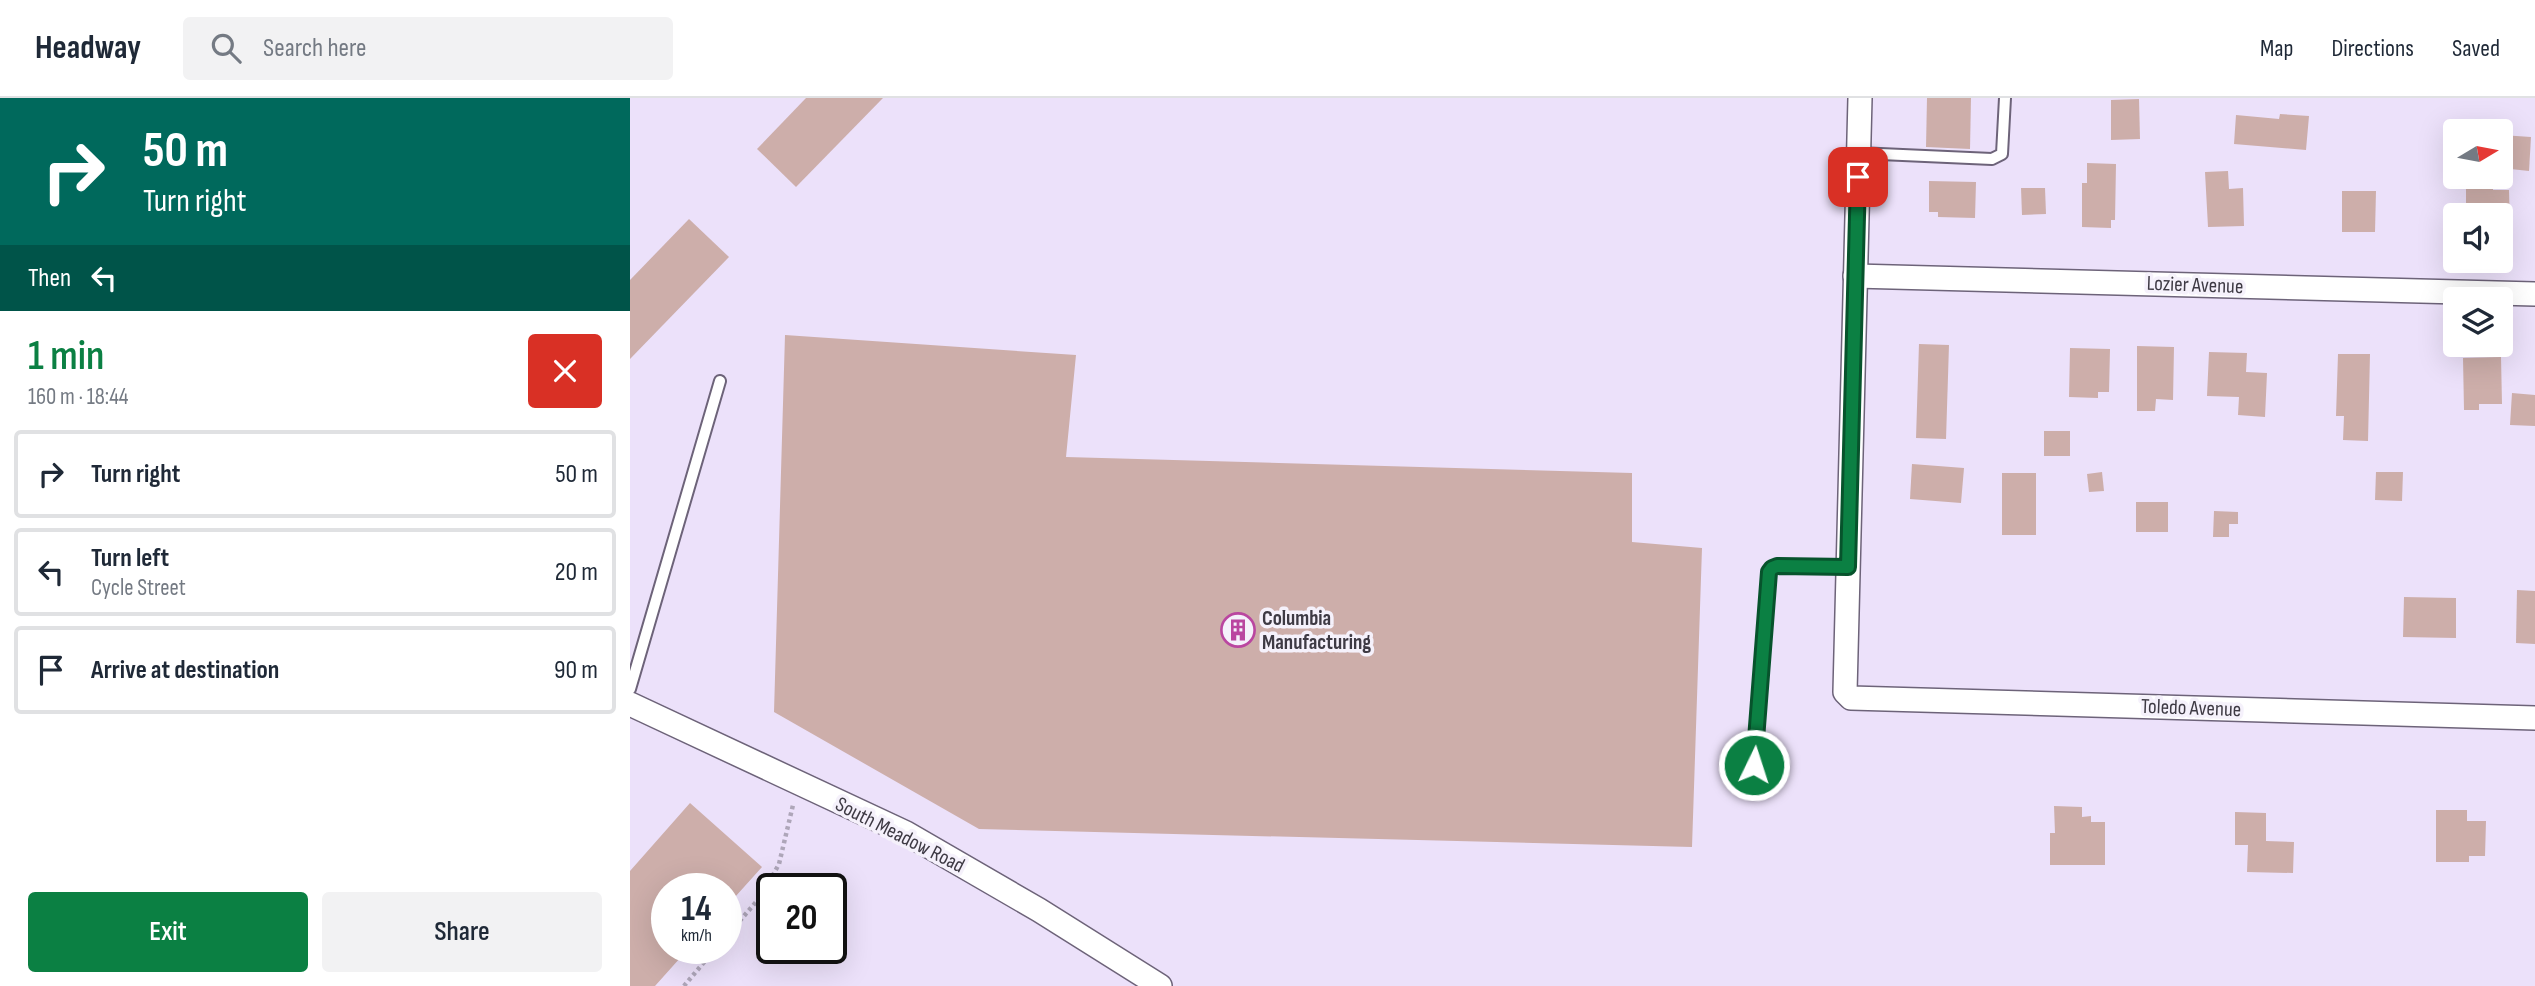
<!DOCTYPE html>
<meta charset="utf-8">
<style>
:root{--surface:#fff;--page:#f2f2f3;--text:#1f2937;--muted:#747a83;--line:#e0e1e3;--accent:#0b8043}
body{margin:0;font-family:"Sofia Sans Condensed",sans-serif;background:var(--page);color:var(--text);height:100vh;display:flex;flex-direction:column;font-size:26px;white-space:nowrap}
*{box-sizing:border-box;margin:0}
p{font-size:23px;color:var(--muted)}
.icon{flex:none;width:38px;height:38px;fill:none;stroke:currentColor;stroke-width:2;stroke-linecap:round;stroke-linejoin:round}
.map{position:relative;flex:1;overflow:hidden}
.panel{display:flex;flex-direction:column;background:var(--surface);width:630px}
.panel>*{flex:none}
.guide{background:#00695c;color:#fff;overflow:hidden}
.needle{width:46px;rotate:80deg}
.fabs{position:absolute;left:1813px;top:21px;display:grid;gap:14px}
.fabs a{display:grid;place-items:center;width:70px;height:70px;border-radius:7px;background:var(--surface);box-shadow:0 7px 28px #0002;font-size:35px}
.speed{position:absolute;left:21px;top:775px;display:flex;gap:14px;font-size:35px;font-weight:700;text-align:center}
.speed>*{display:grid;place-content:center;width:91px;height:91px;border-radius:50%;background:var(--surface);box-shadow:0 7px 28px #0002;line-height:1}
.speed small{font-size:18px;font-weight:400}
.speed .limit{border:4px solid #111;border-radius:10px;background:#fff;color:#111}
.pin{position:absolute;display:grid;place-items:center;width:60px;height:60px;color:#fff;margin:-30px;border-radius:14px;box-shadow:0 4px 10px #0006}
.me{position:absolute;width:77px;margin:-38px;rotate:4deg;stroke-linejoin:round;filter:drop-shadow(0 0 5px #0008)}
.turn{display:flex;align-items:center;gap:24px;height:147px;padding:0 28px;font-size:32px}
.turn .icon{width:91px;height:91px;stroke-width:2.5}
.turn b{display:block;font-size:49px;line-height:60px}
.then{display:flex;align-items:center;height:66px;padding:0 28px;background:#0003;gap:14px;font-size:26px}
.round{display:grid;place-items:center;flex:none;width:74px;height:74px;border-radius:7px;background:var(--page)}
.summary{display:flex;align-items:center;justify-content:space-between;height:119px;padding:0 28px}
h1{font-size:42px;font-weight:600;line-height:52px;color:var(--accent)}
.primary-button{display:flex;gap:14px;margin-top:auto;padding:14px 28px}
.primary-button a{flex:1;height:80px;border-radius:7px;background:var(--accent);color:#fff;font-size:28px;font-weight:600;line-height:80px;text-align:center}
.primary-button a+a{background:var(--page);color:var(--text)}
ul{padding:0;list-style:none}
li{display:flex;align-items:center;gap:21px;height:88px;margin:0 14px 10px;padding:0 14px;border:4px solid var(--line);border-radius:7px}
li div{flex:1}
li b{display:block;font-size:26px}
li em{font-style:normal}
header{display:flex;align-items:center;gap:42px;box-sizing:border-box;height:98px;padding:0 35px;background:var(--surface);border-bottom:2px solid var(--line)}
header strong{font-size:33px}
nav{display:flex;gap:38px;margin-inline-start:auto;font-size:24px}
.search{width:490px;height:63px;background:var(--page);display:flex;align-items:center;gap:18px;box-sizing:border-box;padding:0 24px;border-radius:7px;color:var(--muted);font-size:26px}
main{display:flex;flex:1;min-height:0}
.map>svg:first-child{display:block}
</style>
<header>
<strong>Headway</strong>
<div class="search"><svg class="icon" aria-label="search" viewBox="0 0 24 24"><circle cx="10" cy="10" r="6"/><path d="M15 15l6 6"/></svg>Search here</div>
<nav><a>Map</a><a>Directions</a><a>Saved</a></nav>
</header>
<main>
<section class="panel">
<div class="guide">
<div class="turn"><svg class="icon" aria-label="right" viewBox="0 0 24 24"><path d="M7 20v-9h11M14 6l5 5-5 5"/></svg><div><b>50 m</b>Turn right</div></div>
<div class="then">Then<svg class="icon" aria-label="left" viewBox="0 0 24 24"><path d="M17 20v-9H6M10 6l-5 5 5 5"/></svg></div>
</div>
<div class="summary"><div><h1>1 min</h1><p>160 m · 18:44</p></div><a class="round" style="background:#d93025;color:#fff"><svg class="icon" aria-label="close" viewBox="0 0 24 24"><path d="M6 6l12 12M18 6L6 18"/></svg></a></div>
<ul>
<li><svg class="icon" aria-label="right" viewBox="0 0 24 24"><path d="M7 20v-9h11M14 6l5 5-5 5"/></svg><div><b>Turn right</b></div><em>50 m</em></li>
<li><svg class="icon" aria-label="left" viewBox="0 0 24 24"><path d="M17 20v-9H6M10 6l-5 5 5 5"/></svg><div><b>Turn left</b><p>Cycle Street</p></div><em>20 m</em></li>
<li><svg class="icon" aria-label="arrive" viewBox="0 0 24 24"><path d="M6 21V4h12l-3 4 3 4H6"/></svg><div><b>Arrive at destination</b></div><em>90 m</em></li>
</ul>
<div class="primary-button"><a>Exit</a><a>Share</a></div>
</section>
<div class="map">
<svg width="1905" height="888" viewBox="0 0 1905 888">
<rect width="100%" height="100%" fill="#ece1fa"/>
<!-- building -->
<g fill="#cdaeaa">
<polygon points="176,0 253,0 166,89 127,51"/>
<polygon points="1297,0 1341,0 1340,51 1296,49"/>
<polygon points="1509,1 1510,41 1481,42 1481,2"/>
<polygon points="1650,16 1679,18 1676,52 1604,46 1606,17 1649,21"/>
<polygon points="1871,37 1901,39 1899,73 1871,70"/>
<polygon points="1457,65 1486,66 1485,122 1481,122 1481,130 1452,129 1452,85 1457,85"/>
<polygon points="1598,73 1599,91 1613,90 1614,128 1578,129 1575,74"/>
<polygon points="1836,79 1863,79 1863,92 1879,92 1880,130 1871,130 1871,117 1836,117"/>
<polygon points="1299,83 1346,84 1345,120 1308,119 1308,114 1299,114"/>
<polygon points="1391,90 1415,90 1416,116 1392,117"/>
<polygon points="1712,93 1746,93 1745,134 1712,134"/>
<polygon points="59,121 99,159 0,261 0,182"/>
<polygon points="155,237 446,257 436,359 1002,375 1002,444 1072,450 1062,749 349,731 144,614"/>
<polygon points="1289,246 1319,247 1316,341 1286,340"/>
<polygon points="1507,248 1544,249 1543,302 1526,301 1525,313 1507,313"/>
<polygon points="1440,250 1480,251 1479,294 1468,294 1468,300 1439,299"/>
<polygon points="1579,254 1617,255 1616,274 1637,275 1635,319 1608,317 1609,299 1577,298"/>
<polygon points="1708,256 1740,256 1738,343 1713,342 1714,318 1706,318"/>
<polygon points="1871,259 1872,306 1849,306 1849,312 1834,312 1833,260"/>
<polygon points="1882,295 1905,297 1905,328 1880,327"/>
<rect x="1414" y="333" width="26" height="25"/>
<polygon points="1282,366 1334,370 1331,405 1280,401"/>
<polygon points="1472,374 1474,393 1459,394 1457,376"/>
<polygon points="1746,374 1773,374 1772,403 1745,402"/>
<rect x="1372" y="375" width="34" height="62"/>
<rect x="1506" y="404" width="32" height="30"/>
<polygon points="1584,413 1608,414 1608,426 1599,426 1599,439 1583,439"/>
<polygon points="1887,492 1905,493 1905,546 1886,545"/>
<polygon points="1774,499 1826,500 1826,540 1773,539"/>
<polygon points="60,705 132,769 96,809 96,791 37,791 37,850 59,850 25,888 0,888 0,773"/>
<polygon points="1424,708 1452,709 1452,719 1461,718 1461,724 1475,724 1475,767 1420,767 1420,735 1425,735"/>
<polygon points="1806,712 1837,712 1837,723 1856,723 1855,758 1839,758 1839,764 1806,764"/>
<polygon points="1605,714 1636,715 1636,743 1664,744 1663,775 1617,774 1618,747 1605,747"/>
</g>
<g fill="none" stroke-linecap="round" stroke-linejoin="round">
<!-- lane casing -->
<g stroke="#6d6379" stroke-width="14">
<g id="lane">
<polyline points="1228,55 1362,61 1372,56 1375,0"/>
<polyline points="0,591 90,283"/>
<polyline points="1124,667 1139,475 1142,470 1147,468 1218,469"/>
</g>
</g>
<!-- street casing -->
<g stroke="#6d6379" stroke-width="26">
<g id="street">
<polyline points="1230,0 1215,594 1221,600 1905,620"/>
<polyline points="1225,178 1905,196"/>
<polyline points="0,606 276,735 409,812 530,888"/>
</g>
</g>
<!-- path -->
<g stroke="#aea6b9" stroke-width="4.5" stroke-dasharray="3.5 3.5" stroke-linecap="butt">
<polyline points="96,839 132,797 149,766 163,707"/>
<polyline points="54,888 86,850"/>
</g>
<!-- lane -->
<use href="#lane" stroke="#fff" stroke-width="10"/>
<!-- street -->
<use href="#street" stroke="#fff" stroke-width="23"/>
</g>
<g fill="none" stroke-linecap="round" stroke-linejoin="round">
<!-- route casing -->
<g stroke="#07532c" stroke-width="18">
<polyline id="route" points="1124,667 1139,474 1142,470 1147,468 1218,469 1228,79"/>
</g>
<!-- route -->
<use href="#route" stroke="#0b8043" stroke-width="12"/>
</g>
<!-- icons -->
<defs>
<g id="building-ring" transform="scale(1.75)"><circle r="9.5" fill="#f5f1fb" stroke="#ba46a0" stroke-width="1.5"/><path d="M-4-6H4V6H1V3H-1V6H-4ZM-2.5-4.3h1.7v1.8h-1.7ZM.8-4.3h1.7v1.8H.8ZM-2.5-1h1.7V.8h-1.7ZM.8-1h1.7V.8H.8Z" fill="#ba46a0"/></g>
</defs>
<g fill-rule="evenodd">
<use href="#building-ring" x="608" y="532"/>
</g>
<g text-anchor="middle" dominant-baseline="central" stroke-width="7" stroke-linejoin="round" paint-order="stroke">
<!-- street labels -->
<g font-size="21" fill="#3e3a44" stroke="#f5f1fb">
<text transform="translate(1565 187) rotate(2)">Lozier Avenue</text>
<text transform="translate(1561 610) rotate(2)">Toledo Avenue</text>
<text transform="translate(270 737) rotate(27)">South Meadow Road</text>
</g>
<!-- poi labels -->
<g font-size="21" font-weight="bold" fill="#3e3a44" stroke="#f5f1fb" text-anchor="start">
<text x="632" y="520">Columbia<tspan x="632" dy="24">Manufacturing</tspan></text>
</g>
</g>
</svg>
<div class="fabs">
<a><svg class="needle" viewBox="-14 -14 28 28"><path d="M0-13l5 13h-10z" fill="#e53935"/><path d="M0 13l5-13h-10z" fill="#747a83"/></svg></a>
<a><svg class="icon" aria-label="sound" viewBox="0 0 24 24"><path d="M4 9h4l5-4v14l-5-4H4zM17 9q2 3 0 6"/></svg></a>
<a><svg class="icon" aria-label="layers" viewBox="0 0 24 24"><path d="M12 4l9 5-9 5-9-5zM3 14l9 5 9-5"/></svg></a>
</div>
<div class="speed"><div>14<small>km/h</small></div><div class="limit">20</div></div>
<div class="pin" style="left:1228px;top:79px;background:#d93025"><svg class="icon" aria-label="arrive" viewBox="0 0 24 24"><path d="M6 21V4h12l-3 4 3 4H6"/></svg></div>
<svg class="me" style="left:1124px;top:667px" viewBox="-20 -20 40 40"><circle r="17" fill="#0b8043" stroke="#fff" stroke-width="3"/><path d="M0-11L8 9 0 5-8 9z" fill="#fff"/></svg>
</div>
</main>
